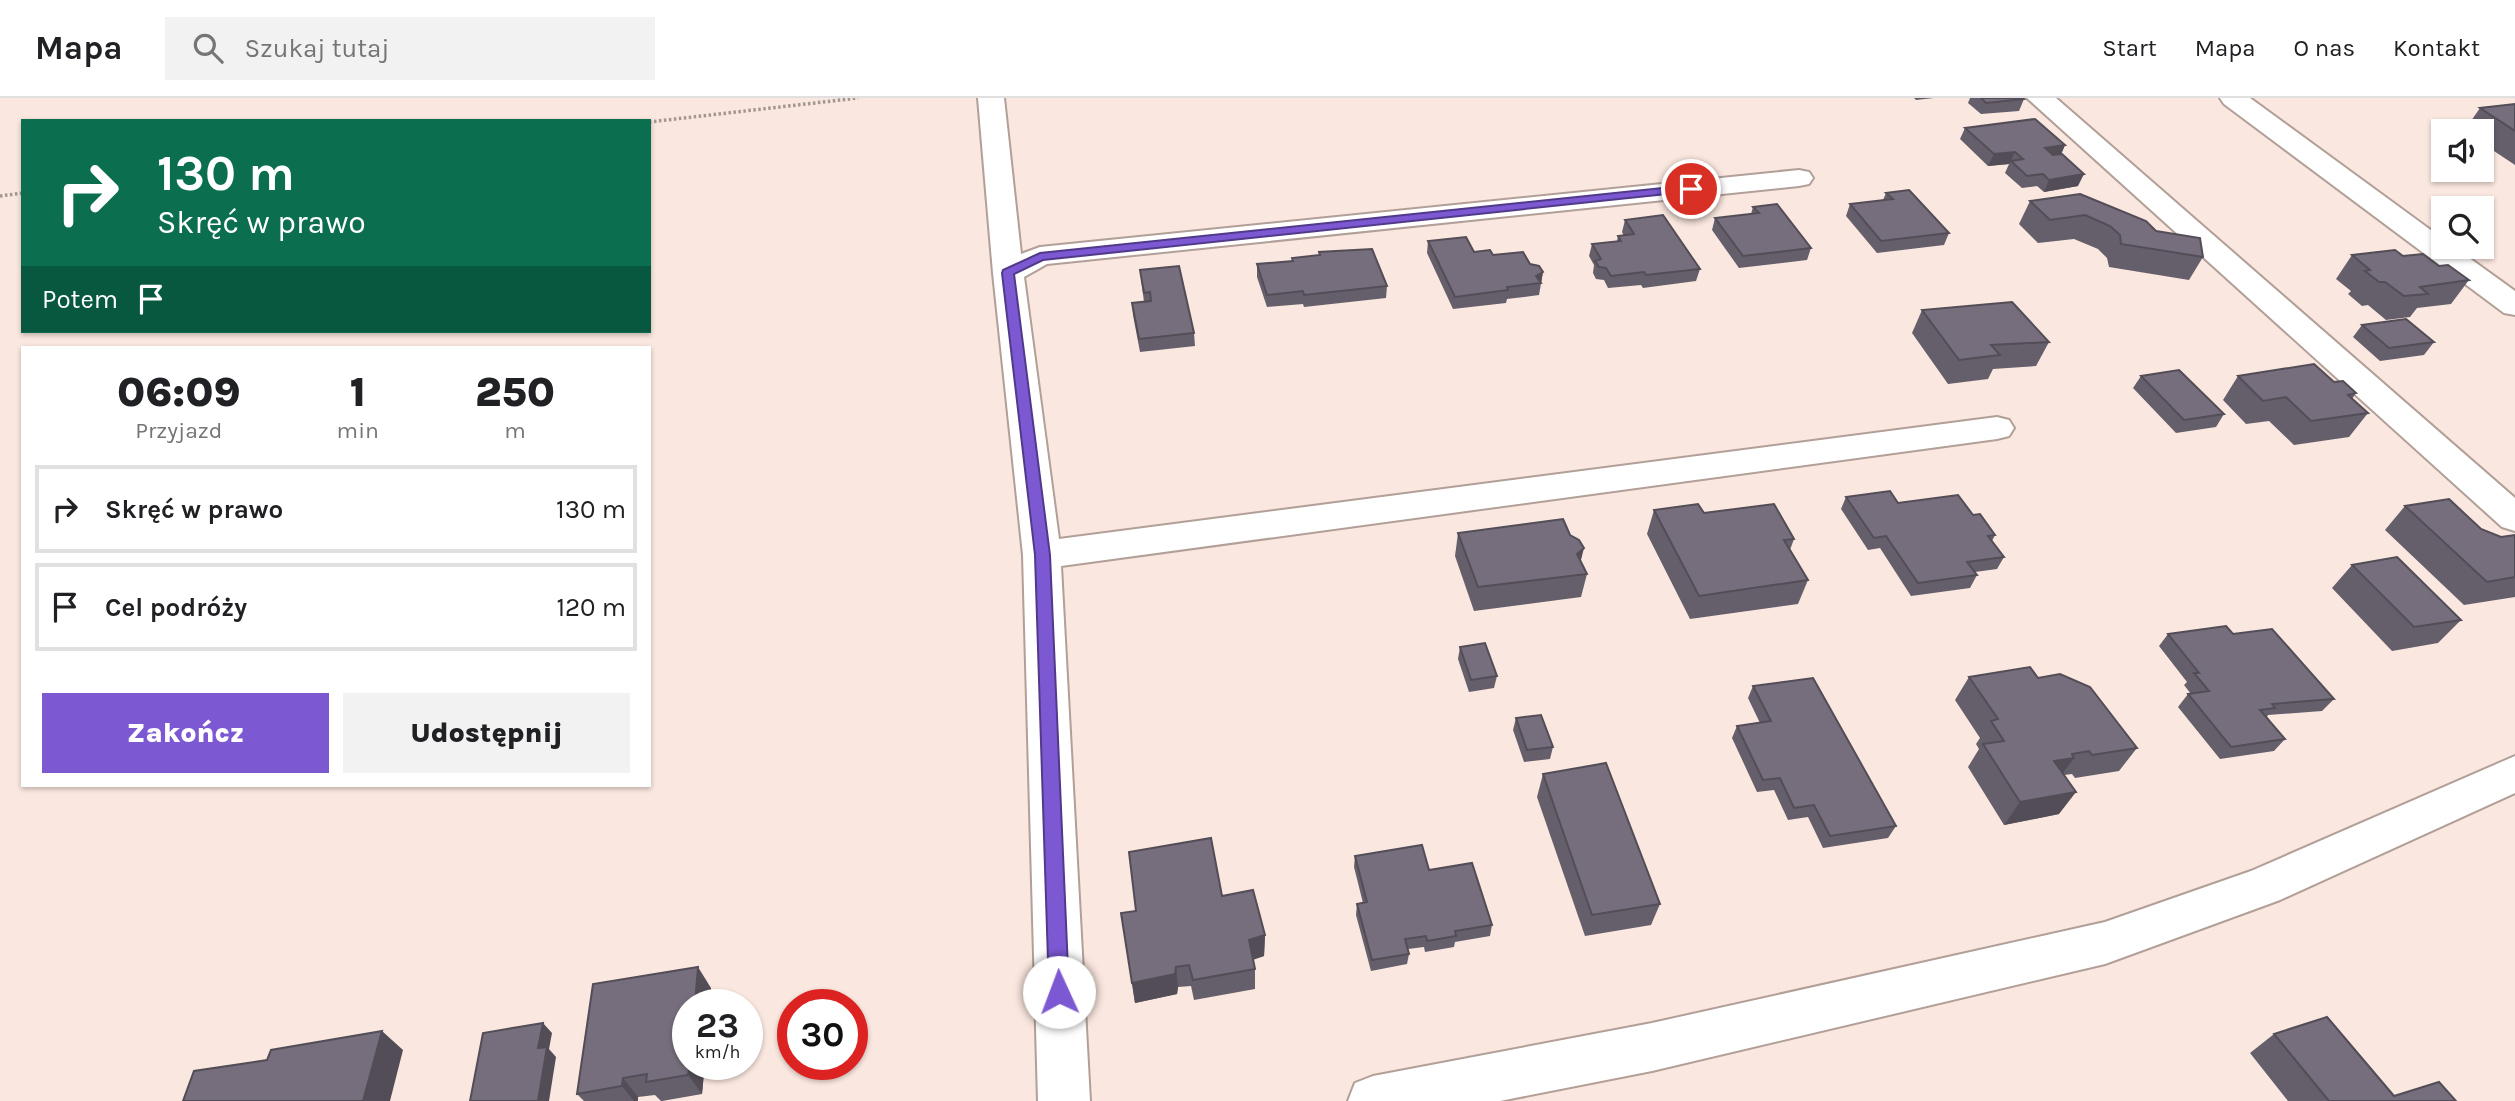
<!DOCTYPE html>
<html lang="pl">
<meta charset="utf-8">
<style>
:root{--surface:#fff;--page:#f2f2f2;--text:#202124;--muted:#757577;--line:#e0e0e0;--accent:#7c59d3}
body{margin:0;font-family:Karla,sans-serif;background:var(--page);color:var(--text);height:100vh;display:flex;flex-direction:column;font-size:26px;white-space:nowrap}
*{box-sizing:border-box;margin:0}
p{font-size:23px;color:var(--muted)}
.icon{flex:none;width:38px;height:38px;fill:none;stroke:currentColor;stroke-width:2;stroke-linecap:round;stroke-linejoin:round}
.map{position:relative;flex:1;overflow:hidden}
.panel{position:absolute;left:21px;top:248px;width:630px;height:441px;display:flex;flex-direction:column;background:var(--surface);border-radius:0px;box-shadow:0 2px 5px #0004}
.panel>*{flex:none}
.banner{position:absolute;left:21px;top:21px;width:630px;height:214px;border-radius:0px;box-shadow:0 2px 5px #0004;background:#0b6e4f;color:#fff;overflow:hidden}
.controls{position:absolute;left:2431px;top:21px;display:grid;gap:14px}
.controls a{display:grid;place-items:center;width:63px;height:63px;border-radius:0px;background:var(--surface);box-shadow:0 2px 5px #0004;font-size:35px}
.speed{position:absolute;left:672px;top:891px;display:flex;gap:14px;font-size:35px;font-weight:700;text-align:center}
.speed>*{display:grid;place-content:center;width:91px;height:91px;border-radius:50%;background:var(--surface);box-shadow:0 2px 5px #0004;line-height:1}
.speed small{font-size:18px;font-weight:400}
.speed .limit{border:10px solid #d22;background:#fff;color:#111}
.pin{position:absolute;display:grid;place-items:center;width:60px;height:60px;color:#fff;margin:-30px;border:4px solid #fff;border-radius:50%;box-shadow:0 2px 7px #0007}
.me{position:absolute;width:77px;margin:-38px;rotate:358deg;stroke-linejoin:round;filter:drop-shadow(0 0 5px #0008)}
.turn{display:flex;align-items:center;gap:24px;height:147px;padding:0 21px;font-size:32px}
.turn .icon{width:91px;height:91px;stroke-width:2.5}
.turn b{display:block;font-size:49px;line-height:60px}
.then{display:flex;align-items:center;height:66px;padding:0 21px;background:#0003;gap:14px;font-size:26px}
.eta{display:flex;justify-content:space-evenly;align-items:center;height:119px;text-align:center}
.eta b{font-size:42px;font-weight:800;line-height:49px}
.button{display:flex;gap:14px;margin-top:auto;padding:14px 21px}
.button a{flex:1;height:80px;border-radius:0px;background:var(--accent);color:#fff;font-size:28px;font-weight:800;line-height:80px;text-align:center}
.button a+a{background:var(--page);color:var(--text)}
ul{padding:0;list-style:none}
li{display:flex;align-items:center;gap:21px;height:88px;margin:0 14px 10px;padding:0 7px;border:4px solid var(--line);border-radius:0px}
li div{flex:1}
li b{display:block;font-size:26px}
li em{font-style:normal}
header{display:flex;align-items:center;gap:42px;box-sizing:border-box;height:98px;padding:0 35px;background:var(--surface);border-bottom:2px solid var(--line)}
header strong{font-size:33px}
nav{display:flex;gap:38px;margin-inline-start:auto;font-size:24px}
.search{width:490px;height:63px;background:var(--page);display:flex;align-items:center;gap:18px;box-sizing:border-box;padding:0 24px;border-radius:0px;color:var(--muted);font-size:26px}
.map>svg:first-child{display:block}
</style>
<header>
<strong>Mapa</strong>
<div class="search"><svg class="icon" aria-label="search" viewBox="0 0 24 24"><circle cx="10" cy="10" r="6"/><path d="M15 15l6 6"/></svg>Szukaj tutaj</div>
<nav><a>Start</a><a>Mapa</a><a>O nas</a><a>Kontakt</a></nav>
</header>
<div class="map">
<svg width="2515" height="1003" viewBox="0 0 2515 1003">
<rect width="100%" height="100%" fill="#fae7df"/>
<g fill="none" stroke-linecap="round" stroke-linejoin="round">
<!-- minor casing -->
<g stroke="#b19f98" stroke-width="4">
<g id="minor">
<polygon points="978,0 1004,0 1021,156 1040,149 1799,72 1809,74 1813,80 1809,86 1799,88 1047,166 1024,179 1059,441 1997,319 2009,322 2014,330 2009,338 1997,341 1061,468 1090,1003 1038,1003 1023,457 993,175"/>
<polygon points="2027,0 2056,0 2515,400 2515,433 2502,429"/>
<polygon points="2220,0 2250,0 2443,141 2443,149 2454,149 2515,193 2515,217 2504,215 2224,6"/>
<polygon points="2515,658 2515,695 2280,802 2105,866 1652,973 1500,1003 1348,1003 1355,985 1373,978 1652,925 2105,824 2251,773"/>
</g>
</g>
<!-- path -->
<g stroke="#a49690" stroke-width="3.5" stroke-dasharray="2.5 2.5" stroke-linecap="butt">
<polyline points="649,24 858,0"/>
<polyline points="0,98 23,95"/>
</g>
<!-- minor -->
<use href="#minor" fill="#fff" fill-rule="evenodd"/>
</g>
<!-- wall -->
<g fill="#655f6b">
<polygon points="1914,0 1934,0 1916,2"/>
<polygon points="1970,0 2023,0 2024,1 2019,13 1981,16 1968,5"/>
<polygon points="2515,6 2515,67 2482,45 2482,33 2464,33 2480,10"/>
<polygon points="1965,30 2065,47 2061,56 2078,88 2044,94 2037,88 2022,90 2005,75 2009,66 1988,68 1960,41"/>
<polygon points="1886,95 1949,135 1944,147 1877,155 1846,118 1850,106 1883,102"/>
<polygon points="2030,103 2156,133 2203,159 2189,182 2109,169 2107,160 2098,151 2074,141 2038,145 2019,126"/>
<polygon points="1753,109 1811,150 1807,162 1739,170 1712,132 1715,120 1751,116"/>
<polygon points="1625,122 1700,171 1696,183 1643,190 1641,187 1608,190 1604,182 1596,181 1593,175 1594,167 1589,158 1592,146 1617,143 1618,138 1624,138 1622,134"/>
<polygon points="1428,143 1530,166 1543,174 1539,197 1507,201 1506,205 1453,211 1427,155"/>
<polygon points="1319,154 1387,188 1386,200 1304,209 1303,206 1267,209 1257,179 1257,166 1292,163 1292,160 1319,157"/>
<polygon points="2352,157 2403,158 2439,168 2469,182 2451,206 2417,210 2410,219 2386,222 2368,207 2362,208 2348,196 2351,193 2336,181"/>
<polygon points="1140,172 1194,235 1195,248 1140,254 1133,217 1132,205 1144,204"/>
<polygon points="1922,212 2049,244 2036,268 1993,271 1988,281 1948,286 1912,235"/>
<polygon points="2362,227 2434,244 2424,257 2380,263 2353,239"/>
<polygon points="2141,278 2224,316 2216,329 2176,335 2133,290"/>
<polygon points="2238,278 2334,284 2356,295 2352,301 2368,315 2349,339 2294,347 2269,323 2246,326 2223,302"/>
<polygon points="1846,399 1898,405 1973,417 1995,437 1992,443 2004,459 1997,471 1975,474 1977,477 1970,490 1911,498 1880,450 1868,452 1841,411"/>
<polygon points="2405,408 2481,431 2501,439 2515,437 2515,499 2464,507 2385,432"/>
<polygon points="1654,412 1704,415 1794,441 1790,452 1808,482 1798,506 1690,521 1647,436"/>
<polygon points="1458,435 1587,476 1581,499 1474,513 1455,458"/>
<polygon points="2352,467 2461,522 2438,545 2392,553 2332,490"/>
<polygon points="2168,536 2233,536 2334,601 2322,613 2268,617 2267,619 2285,641 2274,653 2220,661 2178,609 2188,596 2191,596 2184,587 2187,584 2159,548"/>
<polygon points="1460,549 1497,578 1494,590 1469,594 1458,561"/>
<polygon points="1969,579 2038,580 2137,650 2119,673 2075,680 2072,676 2064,677 2059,716 2004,727 1968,669 1979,651 1976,646 1980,640 1955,602"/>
<polygon points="1753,588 1896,728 1888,740 1823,750 1808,719 1788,722 1774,692 1757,694 1732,640 1737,628 1760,625 1748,600"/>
<polygon points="1516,620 1553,649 1550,661 1524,664 1513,632"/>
<polygon points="1543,676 1660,806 1651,827 1585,838 1537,699"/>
<polygon points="1355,758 1429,772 1492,827 1490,838 1455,844 1454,849 1425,854 1424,849 1408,851 1409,856 1407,866 1371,873 1356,817 1357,806 1363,805 1354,769"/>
<polygon points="1222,798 1265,837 1264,858 1253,861 1255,871 1255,891 1194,902 1191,888 1178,889 1177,896 1135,905 1121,815"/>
<polygon points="711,890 702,996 662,1003 661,1003 655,997 638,999 638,1003 584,1003 577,996"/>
<polygon points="2274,936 2394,998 2456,1003 2288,1003 2250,955"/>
</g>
<!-- shaded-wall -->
<g fill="#534d57">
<polygon points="2065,47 2060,59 2039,62 2045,50"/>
<polygon points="2015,54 2009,66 1988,68 1994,56"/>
<polygon points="2084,76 2078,88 2044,94 2049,82"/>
<polygon points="1543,174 1541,185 1536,178"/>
<polygon points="1584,450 1578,474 1577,456"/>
<polygon points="2074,660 2058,682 2054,663"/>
<polygon points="2076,694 2059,716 2004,727 2020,704"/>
<polygon points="1265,837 1264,858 1250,863 1249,842"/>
<polygon points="698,869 711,890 710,906 695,906"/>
<polygon points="1176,869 1178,889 1177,896 1135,905 1132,885"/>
<polygon points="543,925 552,935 549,951 556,959 549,1003 538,1003 538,950"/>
<polygon points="382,933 403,952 390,1003 363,1003"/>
<polygon points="690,966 705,966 702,996 688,977"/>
<polygon points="623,980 638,999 638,1003 634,1003 622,988"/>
</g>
<!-- building -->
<g fill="#766e7c" stroke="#534d57" stroke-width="2">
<polygon points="1981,0 2023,0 2024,1 1986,5"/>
<polygon points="2515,6 2515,33 2480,10"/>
<polygon points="2035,21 2065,47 2045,50 2053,57 2062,56 2084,76 2049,82 2043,76 2027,78 2011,63 2023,61 2015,54 1994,56 1965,30"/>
<polygon points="1909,92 1949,135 1881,143 1850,106 1893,101 1886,95"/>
<polygon points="2080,96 2146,123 2156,133 2200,140 2203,159 2121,146 2120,137 2110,128 2085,117 2050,122 2030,103"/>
<polygon points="1777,106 1811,150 1743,158 1715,120 1759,115 1753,109"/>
<polygon points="1663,117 1700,171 1646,177 1644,174 1611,178 1606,170 1599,169 1595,163 1601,161 1592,146 1621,143 1618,138 1634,136 1625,122"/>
<polygon points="1466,139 1474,154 1490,152 1493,157 1523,154 1530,166 1539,168 1543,174 1536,178 1541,185 1507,189 1508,192 1455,199 1428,143"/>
<polygon points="1372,151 1387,188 1304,197 1303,193 1267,197 1257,166 1293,163 1292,160 1320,157 1319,154"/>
<polygon points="2395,152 2403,158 2423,156 2439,168 2448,167 2469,182 2420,189 2428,196 2404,198 2385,184 2379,184 2365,173 2370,172 2352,157"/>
<polygon points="1179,168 1194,235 1139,241 1132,205 1151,203 1150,194 1144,195 1140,172"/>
<polygon points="2012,204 2049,244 1991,247 2000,257 1959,262 1922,212"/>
<polygon points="2406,221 2434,244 2389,250 2362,227"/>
<polygon points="2314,266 2334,284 2343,283 2356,295 2348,297 2368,315 2311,323 2286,299 2263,303 2238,278"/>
<polygon points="2179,272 2224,316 2184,322 2141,278"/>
<polygon points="1890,393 1898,405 1958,397 1973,417 1980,416 1995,437 1988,438 2004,459 1967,464 1977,477 1918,485 1886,438 1874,440 1846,399"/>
<polygon points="2449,401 2481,431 2501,439 2515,437 2515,479 2487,484 2405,408"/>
<polygon points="1698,406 1704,415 1774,406 1794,441 1784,442 1808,482 1699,498 1654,412"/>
<polygon points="1563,421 1570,437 1579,442 1584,450 1577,456 1587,476 1478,489 1458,435"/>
<polygon points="2397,459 2461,522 2414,529 2352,467"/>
<polygon points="2226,528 2233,536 2272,531 2334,601 2272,606 2275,610 2260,612 2285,641 2231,649 2188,596 2209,593 2194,575 2199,575 2168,536"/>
<polygon points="1485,545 1497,578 1471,582 1460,549"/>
<polygon points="2030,569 2038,580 2060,576 2090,589 2137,650 2092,657 2089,653 2072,656 2074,660 2054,663 2076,694 2020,704 1983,646 2004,643 1991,623 1998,621 1969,579"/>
<polygon points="1813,580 1896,728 1830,738 1814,707 1794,710 1780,680 1763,682 1737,628 1771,623 1753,588"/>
<polygon points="1541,617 1553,649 1527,652 1516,620"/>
<polygon points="1606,665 1660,806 1592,817 1543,676"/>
<polygon points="1211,740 1222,798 1253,792 1265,837 1249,842 1255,871 1193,882 1189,867 1176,869 1175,876 1132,885 1121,815 1136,813 1129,754"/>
<polygon points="1422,747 1429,772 1472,765 1492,827 1455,833 1456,838 1427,843 1426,838 1405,841 1409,856 1372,862 1357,806 1367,804 1355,758"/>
<polygon points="698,869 695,906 688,906 688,966 690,966 688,977 646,984 647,976 623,980 622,988 577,996 593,886"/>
<polygon points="2327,919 2394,998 2439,984 2456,1003 2329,1003 2274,936"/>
<polygon points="543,925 538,950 547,949 538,1003 470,1003 483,935"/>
<polygon points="382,933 363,1003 183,1003 194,973 267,962 271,952"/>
</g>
<!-- route -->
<polygon fill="#7c59d3" stroke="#513a89" stroke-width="2" points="1691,87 1697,91 1695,93 1043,162 1014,176 1050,457 1069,894 1067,900 1059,903 1052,900 1049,894 1035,457 1002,175 1003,172 1040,155"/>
</svg>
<div class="controls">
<a><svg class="icon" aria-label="sound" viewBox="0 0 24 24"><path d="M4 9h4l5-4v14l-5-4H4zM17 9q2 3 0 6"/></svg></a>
<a><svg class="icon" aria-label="search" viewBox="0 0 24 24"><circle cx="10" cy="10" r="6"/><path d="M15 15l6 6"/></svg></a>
</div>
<div class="speed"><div>23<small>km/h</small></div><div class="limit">30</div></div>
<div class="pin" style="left:1691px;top:91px;background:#d93025"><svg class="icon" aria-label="arrive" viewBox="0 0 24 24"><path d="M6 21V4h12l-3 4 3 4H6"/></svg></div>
<svg class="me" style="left:1059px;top:894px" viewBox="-20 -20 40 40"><circle r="19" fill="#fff"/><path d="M0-13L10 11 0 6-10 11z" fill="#7c59d3"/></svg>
<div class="banner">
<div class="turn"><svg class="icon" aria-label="right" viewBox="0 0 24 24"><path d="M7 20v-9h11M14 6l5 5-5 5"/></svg><div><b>130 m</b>Skręć w prawo</div></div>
<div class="then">Potem<svg class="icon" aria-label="arrive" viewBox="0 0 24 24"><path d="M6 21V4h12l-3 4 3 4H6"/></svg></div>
</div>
<section class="panel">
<div class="eta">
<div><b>06:09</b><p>Przyjazd</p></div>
<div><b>1</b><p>min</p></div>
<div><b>250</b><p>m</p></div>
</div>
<ul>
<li><svg class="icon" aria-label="right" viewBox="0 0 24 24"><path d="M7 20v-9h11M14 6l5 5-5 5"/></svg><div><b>Skręć w prawo</b></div><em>130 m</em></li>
<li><svg class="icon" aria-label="arrive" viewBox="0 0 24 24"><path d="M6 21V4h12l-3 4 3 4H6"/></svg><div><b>Cel podróży</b></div><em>120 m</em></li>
</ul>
<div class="button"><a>Zakończ</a><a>Udostępnij</a></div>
</section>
</div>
